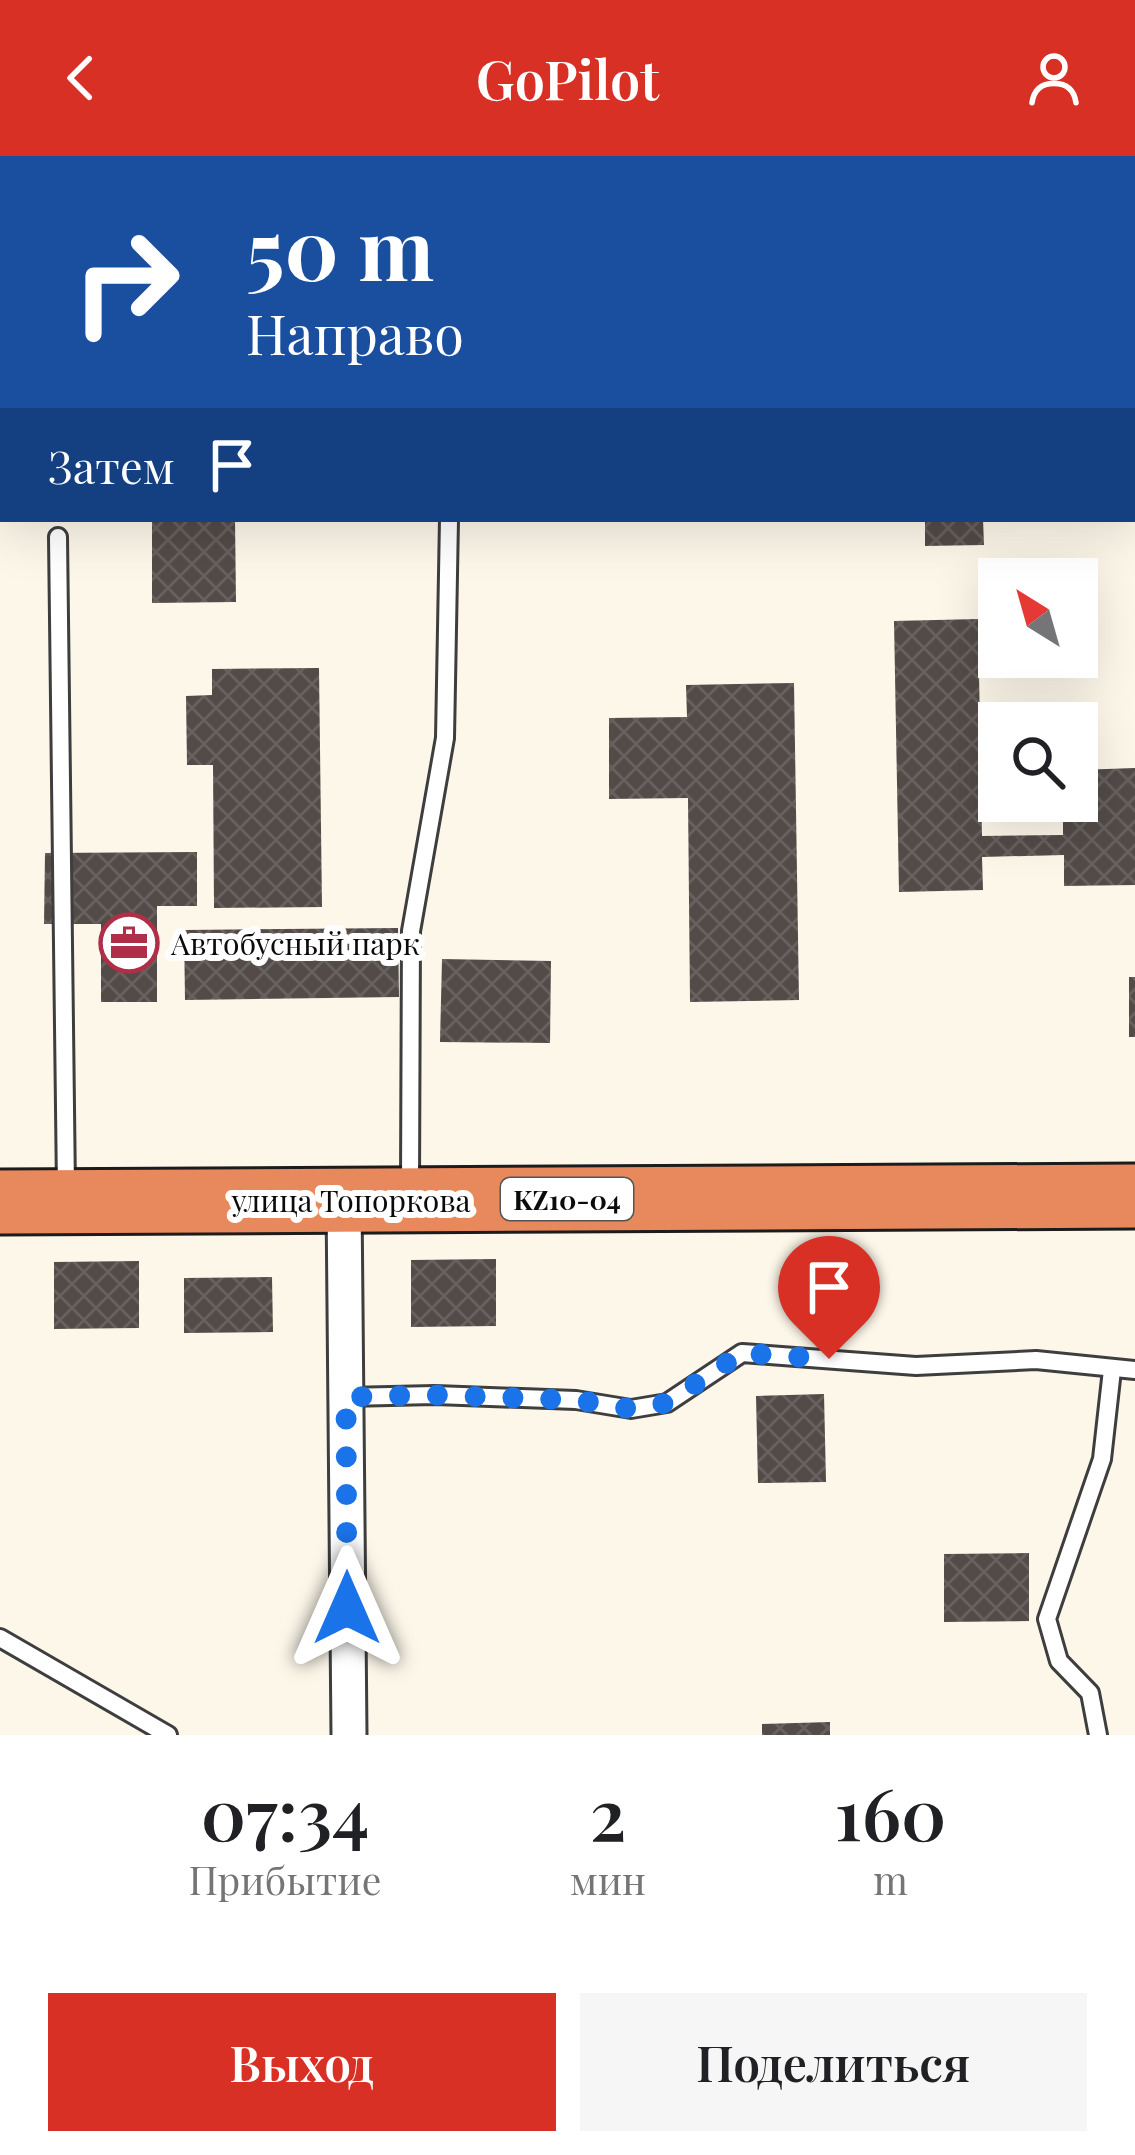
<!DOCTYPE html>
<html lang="ru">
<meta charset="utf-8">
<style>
:root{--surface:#fff;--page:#f6f6f6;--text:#202124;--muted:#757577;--accent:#d93025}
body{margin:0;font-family:"Playfair Display",serif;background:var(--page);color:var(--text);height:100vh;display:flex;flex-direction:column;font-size:45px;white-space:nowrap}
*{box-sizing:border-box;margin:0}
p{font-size:39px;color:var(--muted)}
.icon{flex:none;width:66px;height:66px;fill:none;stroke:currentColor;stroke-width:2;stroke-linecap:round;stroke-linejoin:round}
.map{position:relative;height:1579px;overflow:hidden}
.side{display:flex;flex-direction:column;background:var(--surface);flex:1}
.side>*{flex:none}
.banner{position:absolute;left:0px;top:0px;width:1137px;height:366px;box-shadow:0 12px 48px #0002;background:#1a4fa0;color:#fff;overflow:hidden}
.needle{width:78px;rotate:323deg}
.controls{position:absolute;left:978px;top:402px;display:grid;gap:24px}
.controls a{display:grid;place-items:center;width:120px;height:120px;border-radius:0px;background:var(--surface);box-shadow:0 12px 48px #0002;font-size:60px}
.pin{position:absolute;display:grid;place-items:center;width:102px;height:102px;color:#fff;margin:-123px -51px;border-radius:50% 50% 50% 0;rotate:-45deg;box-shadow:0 0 12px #0007}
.pin .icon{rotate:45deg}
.me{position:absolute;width:132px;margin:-66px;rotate:0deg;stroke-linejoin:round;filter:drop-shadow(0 0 9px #0008)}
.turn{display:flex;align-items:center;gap:42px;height:252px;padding:0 48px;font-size:54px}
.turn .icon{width:156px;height:156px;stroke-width:2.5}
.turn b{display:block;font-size:84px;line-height:102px}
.then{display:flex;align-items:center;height:114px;padding:0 48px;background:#0003;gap:24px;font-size:45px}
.eta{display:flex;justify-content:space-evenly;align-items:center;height:204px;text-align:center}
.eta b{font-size:72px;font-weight:600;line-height:84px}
.button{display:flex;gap:24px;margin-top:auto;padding:24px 48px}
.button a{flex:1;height:138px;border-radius:0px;background:var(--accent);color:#fff;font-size:48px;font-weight:600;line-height:138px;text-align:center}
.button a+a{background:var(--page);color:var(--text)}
header{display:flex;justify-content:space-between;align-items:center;height:156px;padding:0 48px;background:var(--accent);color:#fff;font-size:54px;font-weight:600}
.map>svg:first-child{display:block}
</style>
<header><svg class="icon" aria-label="back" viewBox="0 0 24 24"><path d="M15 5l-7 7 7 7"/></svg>GoPilot<svg class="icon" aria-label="person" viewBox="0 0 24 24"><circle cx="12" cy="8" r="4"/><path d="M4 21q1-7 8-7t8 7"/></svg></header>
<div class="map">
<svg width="1135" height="1579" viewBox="0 0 1135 1579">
<defs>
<pattern id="industrial-furrows" width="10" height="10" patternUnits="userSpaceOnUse" patternTransform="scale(3)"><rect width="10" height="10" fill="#e7dfe9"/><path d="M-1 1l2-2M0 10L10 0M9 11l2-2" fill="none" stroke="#c5bec6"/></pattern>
<pattern id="building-cross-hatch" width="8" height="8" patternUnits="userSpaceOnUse" patternTransform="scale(3)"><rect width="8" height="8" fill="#524b48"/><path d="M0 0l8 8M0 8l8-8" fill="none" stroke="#66605e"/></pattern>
</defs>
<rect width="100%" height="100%" fill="#fdf7ea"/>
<!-- industrial -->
<polygon fill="url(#industrial-furrows)" points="557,0 1135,0 1135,115 1134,3"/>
<!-- building -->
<g fill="url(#building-cross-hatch)">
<polygon points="152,363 235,363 236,446 152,447"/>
<polygon points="925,363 983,363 984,389 925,390"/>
<polygon points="978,463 982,680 1063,679 1063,645 1077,645 1077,614 1135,612 1135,729 1064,730 1064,699 982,701 983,734 899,736 894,465"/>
<polygon points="319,512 322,751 214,752 213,609 187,609 186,540 212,539 212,513"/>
<polygon points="794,527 799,844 690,846 688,642 609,643 609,562 687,561 686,529"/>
<polygon points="197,696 197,750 157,750 157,846 101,846 101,768 44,768 45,697"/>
<polygon points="398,772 399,841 185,844 184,774"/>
<polygon points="442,803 551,805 550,887 440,886"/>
<rect x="1129" y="821" width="6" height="60"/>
<polygon points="496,1103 496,1170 411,1171 411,1104"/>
<polygon points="139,1105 139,1172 54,1173 54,1106"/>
<polygon points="272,1121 273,1176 184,1177 184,1122"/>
<polygon points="824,1238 826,1326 758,1327 756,1240"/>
<polygon points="1029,1397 1029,1465 944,1466 944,1398"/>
<polygon points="830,1566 830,1579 762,1579 762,1568"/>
</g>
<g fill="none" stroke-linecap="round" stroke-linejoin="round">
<!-- lane casing -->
<g stroke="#3e3e3e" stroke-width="22">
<g id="lane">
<polyline points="612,0 612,3"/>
<polyline points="457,3 457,0"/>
<polyline points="1134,84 1135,84"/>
<polyline points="58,381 66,1033"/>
<polyline points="410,1030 411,775 445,582 449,363"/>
<polyline points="346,1241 435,1239 576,1244 631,1253 667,1247 742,1197 916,1210 1036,1204 1135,1214"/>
<polyline points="0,1482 168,1579"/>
<polyline points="1098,1579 1090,1537 1059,1505 1047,1463 1102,1303 1112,1214"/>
</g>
</g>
<!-- street casing -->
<g stroke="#3e3e3e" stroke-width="39">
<polyline id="street" points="344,1044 349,1579"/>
</g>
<!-- highway casing -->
<g stroke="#1c1c1c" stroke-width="69">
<polyline id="highway" points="0,1046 1135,1040"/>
</g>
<!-- lane -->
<use href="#lane" stroke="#fff" stroke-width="16"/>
<!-- street -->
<use href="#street" stroke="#fff" stroke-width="33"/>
<!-- highway -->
<use href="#highway" stroke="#e8895d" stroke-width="63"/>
</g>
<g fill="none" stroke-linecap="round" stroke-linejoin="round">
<!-- route -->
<polyline stroke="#1a73e8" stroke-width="21" stroke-dasharray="0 37.8" points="347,1452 346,1241 435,1239 576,1244 631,1253 667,1247 742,1197 829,1203"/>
</g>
<!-- icons -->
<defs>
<g id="office-ring" transform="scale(3)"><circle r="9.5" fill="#fff" stroke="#ae2f47" stroke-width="1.5"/><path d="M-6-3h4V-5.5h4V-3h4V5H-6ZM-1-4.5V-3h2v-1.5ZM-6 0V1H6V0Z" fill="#ae2f47"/></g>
</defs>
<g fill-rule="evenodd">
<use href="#office-ring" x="129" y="787"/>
</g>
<g text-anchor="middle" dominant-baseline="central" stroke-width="12" stroke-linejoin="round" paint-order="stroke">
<!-- shield labels -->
<rect fill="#fff" stroke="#545454" stroke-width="3" x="501" y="1022" width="132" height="42" rx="9"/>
<g font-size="27" font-weight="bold" fill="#0b0b0b">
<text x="567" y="1043">KZ10-04</text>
</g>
<!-- poi labels -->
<g font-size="30" fill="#0b0b0b" stroke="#fff" text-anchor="start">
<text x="171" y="787">Автобусный парк</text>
</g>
<!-- street labels -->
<g font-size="30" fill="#0b0b0b" stroke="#fff">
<text x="351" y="1044">улица Топоркова</text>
</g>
</g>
</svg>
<div class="controls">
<a><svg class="needle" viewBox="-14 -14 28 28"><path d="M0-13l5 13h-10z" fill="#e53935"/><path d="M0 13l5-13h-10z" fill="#757577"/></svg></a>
<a><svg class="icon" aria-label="search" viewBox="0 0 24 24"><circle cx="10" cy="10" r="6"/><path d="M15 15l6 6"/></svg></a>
</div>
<div class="pin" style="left:829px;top:1203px;background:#d93025"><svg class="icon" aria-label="arrive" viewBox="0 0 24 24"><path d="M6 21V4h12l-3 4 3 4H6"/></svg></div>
<svg class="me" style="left:347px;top:1452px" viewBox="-20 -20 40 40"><path d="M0-17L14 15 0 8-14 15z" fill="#1a73e8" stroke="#fff" stroke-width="4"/></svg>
<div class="banner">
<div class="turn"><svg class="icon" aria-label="right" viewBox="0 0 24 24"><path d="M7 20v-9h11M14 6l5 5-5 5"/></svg><div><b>50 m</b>Направо</div></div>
<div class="then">Затем<svg class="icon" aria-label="arrive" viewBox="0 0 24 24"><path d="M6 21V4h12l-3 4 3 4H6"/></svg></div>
</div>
</div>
<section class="side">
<div class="eta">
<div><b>07:34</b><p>Прибытие</p></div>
<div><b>2</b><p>мин</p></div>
<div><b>160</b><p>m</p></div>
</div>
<div class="button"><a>Выход</a><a>Поделиться</a></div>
</section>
